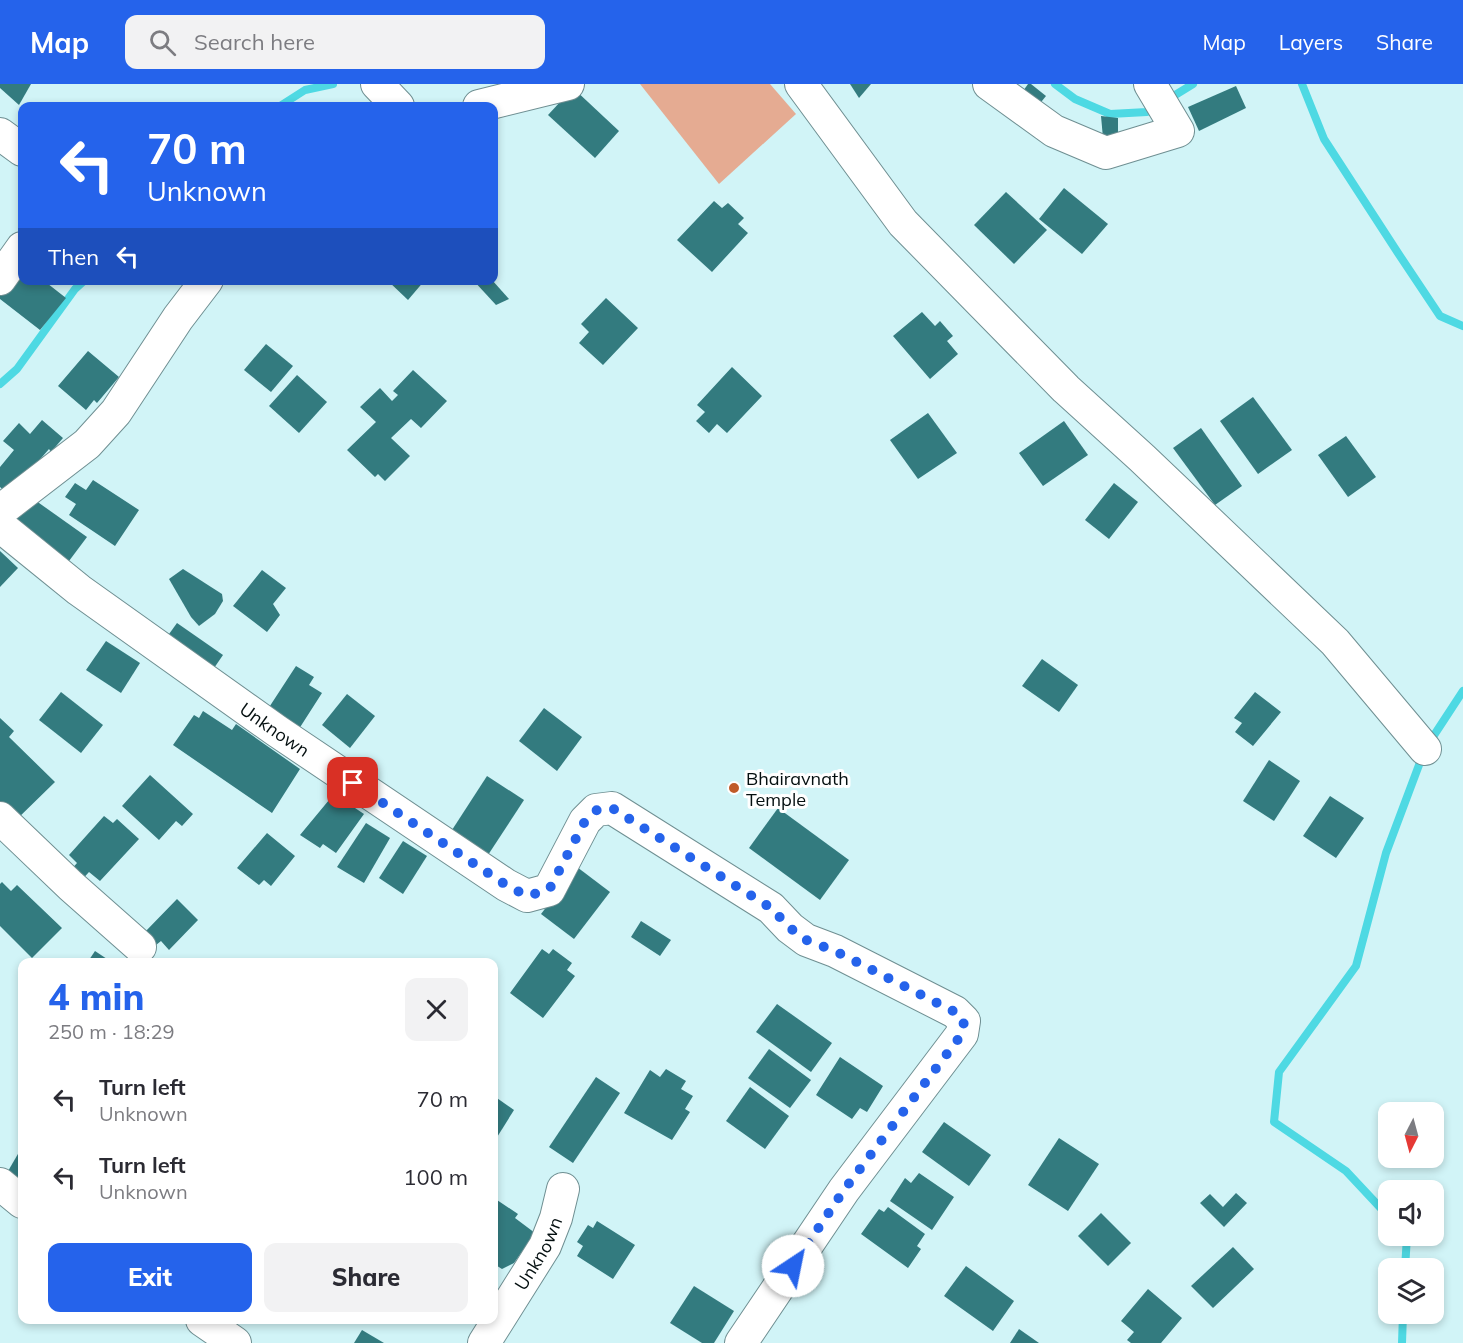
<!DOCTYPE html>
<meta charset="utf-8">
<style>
:root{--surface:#fff;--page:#f2f2f3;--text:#2b2b33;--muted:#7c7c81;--accent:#2563eb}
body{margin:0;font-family:Mulish,sans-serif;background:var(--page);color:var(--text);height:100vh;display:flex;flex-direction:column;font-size:22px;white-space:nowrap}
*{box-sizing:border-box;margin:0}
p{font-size:20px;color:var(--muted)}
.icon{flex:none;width:33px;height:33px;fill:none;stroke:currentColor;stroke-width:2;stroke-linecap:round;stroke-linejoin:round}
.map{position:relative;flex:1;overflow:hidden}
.side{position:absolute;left:18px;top:874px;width:480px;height:366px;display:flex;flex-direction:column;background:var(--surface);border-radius:12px;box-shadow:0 3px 9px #0003}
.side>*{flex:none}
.top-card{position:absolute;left:18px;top:18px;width:480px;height:183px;border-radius:12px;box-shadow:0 3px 9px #0003;background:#2563eb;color:#fff;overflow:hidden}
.needle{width:39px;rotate:186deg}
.tools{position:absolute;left:1378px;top:1018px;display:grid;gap:12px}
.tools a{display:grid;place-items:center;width:66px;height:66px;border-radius:12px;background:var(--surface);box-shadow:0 3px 9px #0003;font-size:30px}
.pin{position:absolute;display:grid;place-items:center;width:51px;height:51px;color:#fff;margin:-26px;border-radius:12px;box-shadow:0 3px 9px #0006}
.me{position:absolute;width:66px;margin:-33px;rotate:34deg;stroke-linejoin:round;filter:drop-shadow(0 0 4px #0008)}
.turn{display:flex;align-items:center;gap:21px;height:126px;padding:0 30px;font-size:27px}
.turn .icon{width:78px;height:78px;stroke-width:2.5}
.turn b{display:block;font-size:42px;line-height:51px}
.then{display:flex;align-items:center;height:57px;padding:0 30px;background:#0003;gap:12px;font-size:22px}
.round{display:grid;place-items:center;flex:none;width:63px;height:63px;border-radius:12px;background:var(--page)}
.overview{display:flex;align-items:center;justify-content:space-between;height:102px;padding:0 30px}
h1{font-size:36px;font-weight:800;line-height:45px;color:var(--accent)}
.action{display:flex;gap:12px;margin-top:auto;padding:12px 30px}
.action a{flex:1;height:69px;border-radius:12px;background:var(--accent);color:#fff;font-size:24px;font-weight:800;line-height:69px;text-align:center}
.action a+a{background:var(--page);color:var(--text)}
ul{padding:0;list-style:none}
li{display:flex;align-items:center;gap:18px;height:78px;padding:0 30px}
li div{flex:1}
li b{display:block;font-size:22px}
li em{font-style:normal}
header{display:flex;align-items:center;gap:36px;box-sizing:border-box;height:84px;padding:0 30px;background:var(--accent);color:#fff}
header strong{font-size:28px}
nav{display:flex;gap:33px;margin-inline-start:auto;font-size:21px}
.search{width:420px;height:54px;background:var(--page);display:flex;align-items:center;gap:15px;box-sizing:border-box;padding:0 21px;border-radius:12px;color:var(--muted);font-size:22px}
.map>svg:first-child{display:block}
</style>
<header>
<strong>Map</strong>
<div class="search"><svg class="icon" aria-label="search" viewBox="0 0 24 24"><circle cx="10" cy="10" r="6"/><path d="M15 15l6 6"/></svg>Search here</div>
<nav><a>Map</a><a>Layers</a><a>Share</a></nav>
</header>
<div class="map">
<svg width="1463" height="1259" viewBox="0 0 1463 1259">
<rect width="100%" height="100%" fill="#d1f4f7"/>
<!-- green -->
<polygon fill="#e5ab92" points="640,0 770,0 796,30 719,100"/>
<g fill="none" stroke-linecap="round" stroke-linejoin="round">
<!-- stream -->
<g stroke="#4ed9e3" stroke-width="8">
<polyline points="1055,0 1075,15 1110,30 1147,28 1156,23"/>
<polyline points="1302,0 1324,55 1398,169 1440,232 1463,242"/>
<polyline points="1167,16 1193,0"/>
<polyline points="280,22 305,6 333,0"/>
<polyline points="0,300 17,285 75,205 85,196"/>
<polyline points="1389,1133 1346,1087 1274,1038 1279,988 1356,882 1386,769 1425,665 1463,607"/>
<polyline points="1405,1185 1407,1152"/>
<polyline points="1402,1259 1403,1230"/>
</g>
</g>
<!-- building -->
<g fill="#337b7f">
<polygon points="0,0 31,0 19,21 0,4"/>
<polygon points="850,0 871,0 859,14"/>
<polygon points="1028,0 1031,0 1046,12 1037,23 1021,10"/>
<polygon points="1236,2 1246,24 1199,47 1188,23"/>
<polygon points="573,4 619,47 595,74 548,31"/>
<polygon points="1101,32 1118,34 1118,54 1103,54"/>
<polygon points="1064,104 1108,140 1082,170 1039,135"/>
<polygon points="1006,108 1047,146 1014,180 974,141"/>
<polygon points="714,117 722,124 728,119 744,134 738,140 748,149 712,188 677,156"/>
<polygon points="22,182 22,196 43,196 66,214 40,246 0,215 0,210"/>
<polygon points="387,196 425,196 408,216"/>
<polygon points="473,196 492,196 509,215 496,221"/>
<polygon points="606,214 638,244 603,281 579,259 589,248 581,240"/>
<polygon points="922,228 935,242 940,237 953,252 947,257 958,270 930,295 893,252"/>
<polygon points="266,260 293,282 271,308 244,286"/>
<polygon points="88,267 119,293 97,319 94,316 86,326 58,302"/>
<polygon points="732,283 762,312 727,349 717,340 709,349 696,337 705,328 697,321"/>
<polygon points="413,286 447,317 421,344 411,335 391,354 410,372 385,397 378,390 375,393 347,366 376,338 360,323 380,304 392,317 398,311 393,307"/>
<polygon points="297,291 327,318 299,349 269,322"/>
<polygon points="1253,313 1292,366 1258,390 1220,337"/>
<polygon points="928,329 957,369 918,395 890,356"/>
<polygon points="42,336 63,354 51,368 49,365 9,411 0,403 0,383 14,366 3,357 19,339 30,350"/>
<polygon points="1064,337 1088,371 1043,402 1019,369"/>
<polygon points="1201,344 1242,402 1215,421 1173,364"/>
<polygon points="1346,352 1376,393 1348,413 1318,371"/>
<polygon points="93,396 139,426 115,462 69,431 76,420 65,413 75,399 86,406"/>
<polygon points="1114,399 1138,418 1109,455 1085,436"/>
<polygon points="32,414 87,453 63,485 9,445"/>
<polygon points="0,467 18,484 0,503"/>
<polygon points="183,485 222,510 223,517 215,530 199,542 191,533 169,495"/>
<polygon points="262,486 286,504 273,520 280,531 267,548 233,522"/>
<polygon points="177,539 223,571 212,587 164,557"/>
<polygon points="106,557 140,579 121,609 86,586"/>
<polygon points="1042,575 1078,601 1059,628 1022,602"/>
<polygon points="296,582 314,593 309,601 322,609 297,648 266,628"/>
<polygon points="61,608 103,641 81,669 39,636"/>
<polygon points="1255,608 1281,628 1253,662 1235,648 1242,639 1234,634"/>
<polygon points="347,610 375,632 350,664 322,641"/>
<polygon points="544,624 582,653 557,687 519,657"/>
<polygon points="203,627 232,646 236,640 300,685 272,729 173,661 194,631 199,634"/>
<polygon points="0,634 14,647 9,653 55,698 13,739 0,725"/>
<polygon points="1269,676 1300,697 1274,737 1243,717"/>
<polygon points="150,691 193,730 182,742 176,737 159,756 122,722"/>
<polygon points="487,692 524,716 488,771 452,746"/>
<polygon points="334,710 364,730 336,769 323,760 320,764 300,751"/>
<polygon points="1330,712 1364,734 1336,774 1303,752"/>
<polygon points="778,724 849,776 820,816 749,764"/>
<polygon points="104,732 113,739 117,735 139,755 100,797 89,788 79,799 68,789 77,779 69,771"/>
<polygon points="366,739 390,754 364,799 337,783"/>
<polygon points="267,749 295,772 271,802 264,796 259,801 237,784"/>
<polygon points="403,757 427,772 403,810 379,794"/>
<polygon points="577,783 610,808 574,855 541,830"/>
<polygon points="2,798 11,807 17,801 62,844 32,874 0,842 0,800"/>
<polygon points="177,815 198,836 169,866 161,857 156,861 144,849"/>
<polygon points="641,837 671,856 660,872 631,853"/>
<polygon points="542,865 549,870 553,865 572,879 567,886 575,892 543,934 510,909"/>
<polygon points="95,867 113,879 87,879"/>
<polygon points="777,920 832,959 811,988 756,948"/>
<polygon points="769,965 811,996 790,1024 748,994"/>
<polygon points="840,973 883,1002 867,1028 860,1024 852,1035 816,1011"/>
<polygon points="666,985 686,997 681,1005 693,1012 685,1025 690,1028 672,1056 624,1029 650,986 660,993"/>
<polygon points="596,993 620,1009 573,1079 549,1063"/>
<polygon points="750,1003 789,1032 765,1065 726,1037"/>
<polygon points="494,1012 514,1026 494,1058"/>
<polygon points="944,1038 991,1071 969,1102 922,1068"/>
<polygon points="1059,1054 1099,1080 1068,1127 1028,1101"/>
<polygon points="22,1063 22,1105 4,1094"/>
<polygon points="919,1089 954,1113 932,1146 890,1117 905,1094 911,1099"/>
<polygon points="1236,1109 1247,1119 1224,1143 1200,1119 1210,1110 1223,1123"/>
<polygon points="497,1116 518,1130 515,1134 535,1149 514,1179 502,1185 494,1180 494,1117"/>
<polygon points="888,1123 925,1150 917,1162 921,1165 908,1184 861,1150 879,1125 884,1128"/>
<polygon points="1101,1129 1131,1159 1108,1182 1078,1152"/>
<polygon points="597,1137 635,1161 613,1195 577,1172 583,1162 577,1158 588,1141 593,1144"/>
<polygon points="1233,1163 1254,1185 1213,1224 1191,1202"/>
<polygon points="966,1182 1014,1217 993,1247 944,1212"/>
<polygon points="694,1202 734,1227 714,1259 702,1259 670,1239"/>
<polygon points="1148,1205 1182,1234 1161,1259 1131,1259 1127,1256 1134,1248 1121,1237"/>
<polygon points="1019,1245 1039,1259 1010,1259"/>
<polygon points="362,1246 384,1259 354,1259"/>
</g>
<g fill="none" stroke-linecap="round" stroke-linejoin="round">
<!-- minor casing -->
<g stroke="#6f8f92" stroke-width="34">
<g id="minor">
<polyline points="377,0 398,22"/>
<polyline points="801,0 903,139 1066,305 1142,374 1335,558 1425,665"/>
<polyline points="989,0 1054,47 1106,69 1178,47 1150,0"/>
<polyline points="479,22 568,0"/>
<polyline points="0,50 22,66"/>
<polyline points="0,195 22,164"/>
<polyline points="0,427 87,360 116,328 178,234 207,196"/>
<path id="s1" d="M0 442 79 506 277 647 506 801 527 812 549 806 585 737 596 726 612 724 771 824 790 844 806 856 835 867 955 928 964 937 962 950 844 1106 741 1259"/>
<polyline points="0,734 71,802 140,863"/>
<polyline points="0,1100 22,1118"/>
<polyline points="202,1236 235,1259"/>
<path id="s2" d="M484 1259 545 1162 556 1134 563 1105"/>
</g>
</g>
<!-- minor -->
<use href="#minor" stroke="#fff" stroke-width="32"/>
</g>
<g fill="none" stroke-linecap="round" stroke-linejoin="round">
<!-- route -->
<polyline stroke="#2563eb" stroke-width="10" stroke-dasharray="0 18" points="353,699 506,801 527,812 549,806 585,737 597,726 612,724 771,824 790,844 806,856 835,867 955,928 964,937 962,950 844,1106 793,1182"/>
</g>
<!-- markers -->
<circle fill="#c05b29" stroke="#fff" stroke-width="2" cx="734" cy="704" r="6"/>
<g text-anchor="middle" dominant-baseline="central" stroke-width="6" stroke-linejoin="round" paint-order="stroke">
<!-- street labels -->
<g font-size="18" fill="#040f10" stroke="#fff">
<text stroke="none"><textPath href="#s1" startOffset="342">Unknown</textPath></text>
<text stroke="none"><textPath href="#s2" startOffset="105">Unknown</textPath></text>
</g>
<!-- poi labels -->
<g font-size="18" fill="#040f10" stroke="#fff" text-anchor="start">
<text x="746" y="694">Bhairavnath<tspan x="746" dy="21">Temple</tspan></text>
</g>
</g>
</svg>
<div class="tools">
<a><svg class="needle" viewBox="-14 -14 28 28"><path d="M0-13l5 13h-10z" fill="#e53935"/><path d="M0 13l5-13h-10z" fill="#7c7c81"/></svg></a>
<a><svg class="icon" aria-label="sound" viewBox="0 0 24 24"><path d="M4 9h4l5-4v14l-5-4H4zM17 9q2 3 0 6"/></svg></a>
<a><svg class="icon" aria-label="layers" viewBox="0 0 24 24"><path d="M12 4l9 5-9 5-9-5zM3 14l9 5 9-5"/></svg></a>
</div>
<div class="pin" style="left:353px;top:699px;background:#d93025"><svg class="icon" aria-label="arrive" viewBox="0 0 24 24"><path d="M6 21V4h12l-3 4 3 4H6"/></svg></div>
<svg class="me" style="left:793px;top:1182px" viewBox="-20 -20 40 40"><circle r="19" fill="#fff"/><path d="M0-13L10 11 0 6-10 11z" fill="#2563eb"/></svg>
<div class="top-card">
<div class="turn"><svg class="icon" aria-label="left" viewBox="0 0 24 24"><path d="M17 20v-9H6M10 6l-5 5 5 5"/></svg><div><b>70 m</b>Unknown</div></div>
<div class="then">Then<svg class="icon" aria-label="left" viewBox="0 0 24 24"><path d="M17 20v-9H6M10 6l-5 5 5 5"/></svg></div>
</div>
<section class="side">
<div class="overview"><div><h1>4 min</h1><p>250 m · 18:29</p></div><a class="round"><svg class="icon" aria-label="close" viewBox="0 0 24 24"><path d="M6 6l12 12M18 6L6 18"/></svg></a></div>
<ul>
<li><svg class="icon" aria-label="left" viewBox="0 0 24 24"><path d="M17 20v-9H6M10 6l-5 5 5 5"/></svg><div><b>Turn left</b><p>Unknown</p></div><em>70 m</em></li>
<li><svg class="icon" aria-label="left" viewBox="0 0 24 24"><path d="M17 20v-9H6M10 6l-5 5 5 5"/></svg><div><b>Turn left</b><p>Unknown</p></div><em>100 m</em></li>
</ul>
<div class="action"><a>Exit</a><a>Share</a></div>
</section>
</div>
